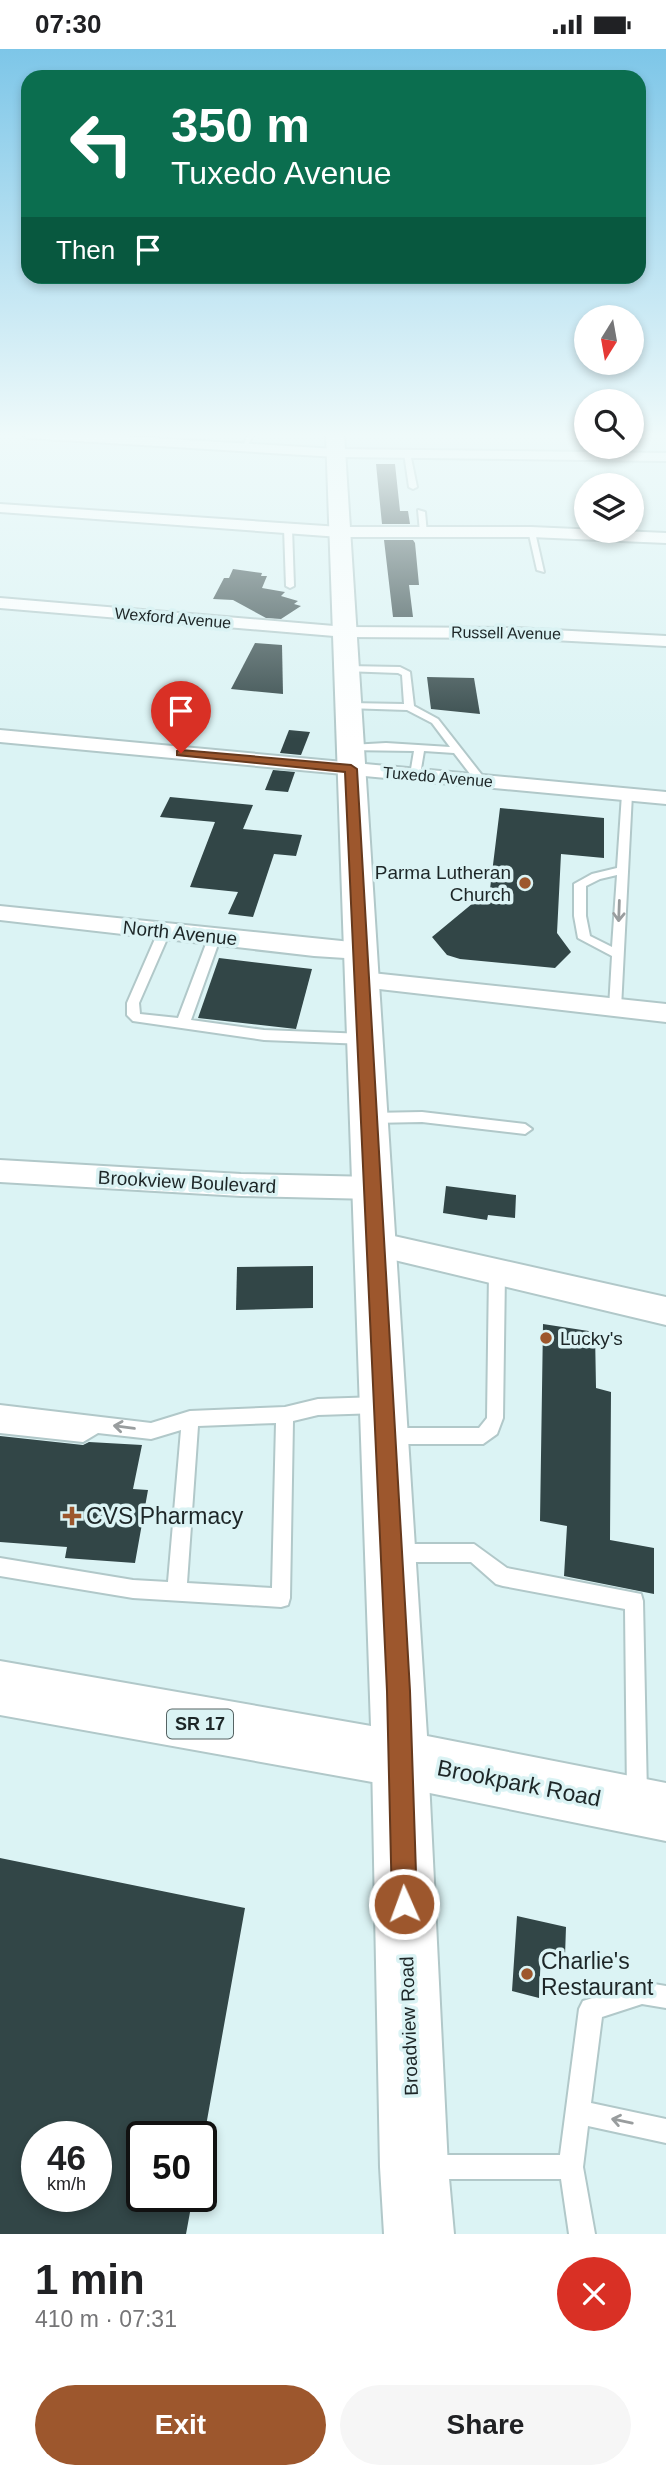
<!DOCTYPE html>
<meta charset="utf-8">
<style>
:root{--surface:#fff;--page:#f6f6f6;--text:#202124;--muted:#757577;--accent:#9d572d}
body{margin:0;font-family:Helvetica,sans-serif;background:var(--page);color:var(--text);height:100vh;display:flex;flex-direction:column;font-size:26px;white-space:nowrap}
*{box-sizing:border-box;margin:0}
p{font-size:23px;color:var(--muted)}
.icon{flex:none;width:38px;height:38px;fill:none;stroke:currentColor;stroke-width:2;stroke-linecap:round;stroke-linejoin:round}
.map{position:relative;height:2185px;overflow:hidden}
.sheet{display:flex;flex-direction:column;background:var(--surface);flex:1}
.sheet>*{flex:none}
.banner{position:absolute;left:21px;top:21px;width:625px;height:214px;border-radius:21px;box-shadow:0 4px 10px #0003;background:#0b6e4f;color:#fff;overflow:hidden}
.needle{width:46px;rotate:191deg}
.controls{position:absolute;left:574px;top:256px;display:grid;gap:14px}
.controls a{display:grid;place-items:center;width:70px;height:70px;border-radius:50%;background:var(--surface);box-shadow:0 4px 10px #0003;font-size:35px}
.speed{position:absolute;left:21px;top:2072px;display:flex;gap:14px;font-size:35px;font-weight:700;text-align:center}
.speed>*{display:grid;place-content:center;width:91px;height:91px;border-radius:50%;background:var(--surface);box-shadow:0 4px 10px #0003;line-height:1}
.speed small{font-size:18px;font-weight:400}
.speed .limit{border:4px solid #111;border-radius:10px;background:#fff;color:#111}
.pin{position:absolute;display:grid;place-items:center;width:60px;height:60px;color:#fff;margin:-72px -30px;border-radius:50% 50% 50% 0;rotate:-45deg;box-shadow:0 0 7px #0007}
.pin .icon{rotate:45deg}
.me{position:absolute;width:77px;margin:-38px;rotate:358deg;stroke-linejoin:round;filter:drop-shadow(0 0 5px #0008)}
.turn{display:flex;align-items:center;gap:24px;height:147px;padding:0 35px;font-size:32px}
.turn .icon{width:91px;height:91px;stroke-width:2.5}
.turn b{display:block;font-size:49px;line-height:60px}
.then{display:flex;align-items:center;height:66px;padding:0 35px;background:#0003;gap:14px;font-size:26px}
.round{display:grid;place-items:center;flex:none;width:74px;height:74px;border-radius:37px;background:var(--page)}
.overview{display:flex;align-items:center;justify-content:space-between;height:119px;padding:0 35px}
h1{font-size:42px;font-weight:600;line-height:52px}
.cta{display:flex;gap:14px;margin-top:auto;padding:14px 35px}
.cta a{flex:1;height:80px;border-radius:42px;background:var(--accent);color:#fff;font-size:28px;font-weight:600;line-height:80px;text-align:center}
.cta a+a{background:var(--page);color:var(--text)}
.status{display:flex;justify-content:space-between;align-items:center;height:49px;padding:0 35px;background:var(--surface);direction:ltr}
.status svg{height:19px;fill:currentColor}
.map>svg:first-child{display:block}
</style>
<div class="status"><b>07:30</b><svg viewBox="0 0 49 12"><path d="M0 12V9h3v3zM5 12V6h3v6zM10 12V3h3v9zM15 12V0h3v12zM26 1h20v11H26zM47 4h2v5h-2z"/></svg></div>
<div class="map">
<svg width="666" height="2185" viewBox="0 0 666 2185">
<rect width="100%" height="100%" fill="#dbf3f4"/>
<!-- building -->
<g fill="#324647" fill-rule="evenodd">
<polygon points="376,415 395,415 400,462 408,462 410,475 382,475"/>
<polygon points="384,491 413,491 415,494 419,536 409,536 413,568 393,568"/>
<polygon points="233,520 262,524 261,527 267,527 262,539 285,543 281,547 298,552 294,555 301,557 281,570 266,569 233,551 213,550 224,529 229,529"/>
<polygon points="255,594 282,596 283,645 231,640"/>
<polygon points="427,628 474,629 480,665 431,660"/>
<polygon points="289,681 310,683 301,706 280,704"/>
<polygon points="273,721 295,723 288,743 265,741"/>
<polygon points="170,748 253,756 243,780 302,786 296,807 274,805 253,868 228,865 238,843 190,838 215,773 160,768"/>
<polygon points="500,759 604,769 604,809 561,805 557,884 571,903 555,919 460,910 447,906 432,888 490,840"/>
<polygon points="219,909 312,920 296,980 198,969"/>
<polygon points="446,1137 516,1146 515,1169 488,1166 487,1171 443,1164"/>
<polygon points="313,1217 313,1259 236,1261 237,1218"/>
<polygon points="543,1275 595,1283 596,1339 611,1343 610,1491 654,1499 654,1545 564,1527 567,1477 540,1472"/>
<polygon points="0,1387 83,1396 89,1393 142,1396 133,1440 148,1441 135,1514 65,1509 67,1498 0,1493"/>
<path d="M0 1809 245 1859 204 2088H142V2147H193L186 2185H0ZM37 2088H96V2147H37Z"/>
<polygon points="517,1867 566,1878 565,1907 541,1903 539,1949 512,1942"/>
</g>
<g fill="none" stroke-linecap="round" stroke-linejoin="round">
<!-- lane casing -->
<g stroke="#b1c8c9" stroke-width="4">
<g id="lane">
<polygon points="248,385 254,385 246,399 242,399"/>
<polygon points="407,402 410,404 417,438 413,440 409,438 404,404"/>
<polygon points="418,461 425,463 427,485 420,483"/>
<polygon points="288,477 292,479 294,537 290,539 286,537 284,479"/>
<polygon points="528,481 535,483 544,523 537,521"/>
<polygon points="347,617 400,618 410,623 414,657 438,670 485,730 485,734 477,734 454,704 424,702 420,726 415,729 410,726 414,702 346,701 345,699 350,696 386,694 450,698 432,674 407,661 346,659 344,657 349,654 404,655 402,626 398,624 344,622 344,618"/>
<path d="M627 742 632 745 621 959 615 963 609 959 612 907 578 889 574 867V835L592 825 617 819 622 745ZM617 826 612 898 590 887 586 867V837L600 830Z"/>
<polygon points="164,879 170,883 139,954 140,965 178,969 209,887 215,883 221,887 191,971 264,981 365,985 371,990 365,995 264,991 133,972 127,966 127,954 158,883"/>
<polygon points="422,1063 525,1075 532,1080 525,1085 422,1073 370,1074 363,1069 370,1064"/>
<polygon points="497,1217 502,1218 505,1223 503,1369 497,1385 483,1395 391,1395 385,1393 382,1387 385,1381 391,1379 479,1379 487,1369 489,1223 492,1218"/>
<path d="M379 1348 385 1351 387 1356 385 1361 379 1364 318 1366 293 1372 290 1549 288 1556 281 1558 133 1549 0 1527V1509L133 1531 168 1533 181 1381 151 1390 98 1384 83 1393 0 1384V1356L151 1374 190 1362 285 1358 318 1350ZM276 1374 272 1539 187 1534 198 1377Z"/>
<polygon points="397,1495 474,1495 507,1519 641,1545 643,1552 647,1746 644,1753 637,1756 630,1753 627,1746 625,1560 503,1537 496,1535 471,1513 397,1513 391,1510 388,1504 391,1498"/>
<polygon points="642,1933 666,1937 666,1959 642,1955 602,1968 591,2054 666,2070 666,2094 588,2077 583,2118 595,2185 569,2185 561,2130 430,2130 421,2127 418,2118 421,2109 430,2106 560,2106 579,1960 583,1952"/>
</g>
</g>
<!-- street casing -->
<g stroke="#b1c8c9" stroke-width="4">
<g id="street">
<polygon points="21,385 86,385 336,400 666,404 666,412 336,408 28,389"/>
<polygon points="0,455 340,478 531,478 666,484 666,494 531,488 340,488 0,463"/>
<polygon points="0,549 346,578 515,579 666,587 666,597 515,589 346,588 0,559"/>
<polygon points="0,681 666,743 666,755 0,693"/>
<polygon points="0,857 361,894 369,896 373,902 369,908 361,910 314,907 0,871"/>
<polygon points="362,923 666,955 666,973 353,937 350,931 353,925"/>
<polygon points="0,1111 241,1125 374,1128 384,1131 388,1139 384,1147 374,1150 241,1147 0,1133"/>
<polygon points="376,1183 666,1248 666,1276 365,1204 361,1195 365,1186"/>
</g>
</g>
<!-- secondary casing -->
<g stroke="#b1c8c9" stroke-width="4">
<polygon id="secondary" points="400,1682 420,1690 428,1710 448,2118 454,2185 384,2185 380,2118 372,1710 380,1690"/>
</g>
<!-- primary casing -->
<g stroke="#b1c8c9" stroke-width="4">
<polygon id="primary" points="326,385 344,385 427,1687 666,1734 666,1792 400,1738 0,1666 0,1612 371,1677"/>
</g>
<!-- lane -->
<use href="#lane" fill="#fff" fill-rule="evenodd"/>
<!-- street -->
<use href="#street" fill="#fff" fill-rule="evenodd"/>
<!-- secondary -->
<use href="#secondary" fill="#fff" fill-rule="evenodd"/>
<!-- primary -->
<use href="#primary" fill="#fff" fill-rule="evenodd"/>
</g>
<!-- one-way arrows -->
<defs><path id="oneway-shaft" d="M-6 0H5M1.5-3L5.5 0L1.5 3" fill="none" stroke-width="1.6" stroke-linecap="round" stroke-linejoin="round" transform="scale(1.75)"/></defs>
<g stroke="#999d9e">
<use href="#oneway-shaft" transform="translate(619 862) rotate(92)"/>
<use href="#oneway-shaft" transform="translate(124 1378) rotate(-172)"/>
<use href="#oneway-shaft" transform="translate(622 2072) rotate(-168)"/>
</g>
<!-- sky -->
<linearGradient id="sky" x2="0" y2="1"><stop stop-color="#7dc6e8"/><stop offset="0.56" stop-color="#effafa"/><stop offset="1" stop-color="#effafa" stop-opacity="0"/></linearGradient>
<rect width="666" height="690" fill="url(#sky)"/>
<!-- route -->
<polygon fill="#9d572d" stroke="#66391d" stroke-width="2" points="181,701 351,716 357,720 410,1642 417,1855 413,1864 404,1867 395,1864 392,1855 387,1642 345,723 177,706 177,702"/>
<!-- markers -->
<g fill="#9d572d" stroke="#dbf3f4" stroke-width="2.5">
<circle cx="525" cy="834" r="7"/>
<circle cx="546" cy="1289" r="7"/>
<path d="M68.5 1456.5h7v7h7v7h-7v7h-7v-7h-7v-7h7z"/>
<circle cx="527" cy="1925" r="7"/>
</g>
<g text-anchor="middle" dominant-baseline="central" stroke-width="7" stroke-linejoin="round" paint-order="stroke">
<!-- far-street labels -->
<g font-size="16" fill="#1d2627" stroke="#dbf3f4">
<text transform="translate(173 569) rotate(5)">Wexford Avenue</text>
<text transform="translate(506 584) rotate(1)">Russell Avenue</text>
<text transform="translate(438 728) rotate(5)">Tuxedo Avenue</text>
</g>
<!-- shield labels -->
<rect fill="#dbf3f4" stroke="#566464" stroke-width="2" x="167" y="1660.5" width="66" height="29" rx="5"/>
<g font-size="18" font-weight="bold" fill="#1d2627">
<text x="200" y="1675">SR 17</text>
</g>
<!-- poi labels -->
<g font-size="19" fill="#1d2627" stroke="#dbf3f4" text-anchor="end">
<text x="511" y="823">Parma Lutheran<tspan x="511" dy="22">Church</tspan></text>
<text x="560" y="1289" text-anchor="start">Lucky's</text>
</g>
<!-- street labels -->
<g font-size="19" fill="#1d2627" stroke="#dbf3f4">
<text transform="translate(180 884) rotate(6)">North Avenue</text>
<text transform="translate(187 1133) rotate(3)">Brookview Boulevard</text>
<text transform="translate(409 1977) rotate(-92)">Broadview Road</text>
</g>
<!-- near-poi labels -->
<g font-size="23" fill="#1d2627" stroke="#dbf3f4" text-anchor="start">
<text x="86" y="1467">CVS Pharmacy</text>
<text x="541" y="1912">Charlie's<tspan x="541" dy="26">Restaurant</tspan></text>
</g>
<!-- near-street labels -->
<g font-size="23" fill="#1d2627" stroke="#dbf3f4">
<text transform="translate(519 1734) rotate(11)">Brookpark Road</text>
</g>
</g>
</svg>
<div class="controls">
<a><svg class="needle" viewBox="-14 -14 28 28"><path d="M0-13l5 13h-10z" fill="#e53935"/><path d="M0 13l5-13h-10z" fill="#757577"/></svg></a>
<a><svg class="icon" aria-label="search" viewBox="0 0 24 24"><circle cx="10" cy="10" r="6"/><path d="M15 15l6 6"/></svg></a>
<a><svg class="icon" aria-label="layers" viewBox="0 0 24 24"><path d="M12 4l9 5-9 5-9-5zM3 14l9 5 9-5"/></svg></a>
</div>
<div class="speed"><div>46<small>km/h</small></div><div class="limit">50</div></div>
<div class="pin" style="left:181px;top:704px;background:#d93025"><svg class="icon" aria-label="arrive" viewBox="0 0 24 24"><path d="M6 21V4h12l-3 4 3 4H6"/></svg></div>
<svg class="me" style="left:404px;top:1855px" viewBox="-20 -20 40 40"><circle r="17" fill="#9d572d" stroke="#fff" stroke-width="3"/><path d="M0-11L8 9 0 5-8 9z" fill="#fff"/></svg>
<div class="banner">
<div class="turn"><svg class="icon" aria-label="left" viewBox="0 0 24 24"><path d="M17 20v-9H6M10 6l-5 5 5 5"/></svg><div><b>350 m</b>Tuxedo Avenue</div></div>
<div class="then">Then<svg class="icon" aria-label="arrive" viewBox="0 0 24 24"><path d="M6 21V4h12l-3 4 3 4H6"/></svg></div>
</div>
</div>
<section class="sheet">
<div class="overview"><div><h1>1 min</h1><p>410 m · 07:31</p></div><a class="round" style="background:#d93025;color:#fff"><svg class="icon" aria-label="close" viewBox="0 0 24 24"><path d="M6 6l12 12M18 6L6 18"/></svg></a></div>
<div class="cta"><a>Exit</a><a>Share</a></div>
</section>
